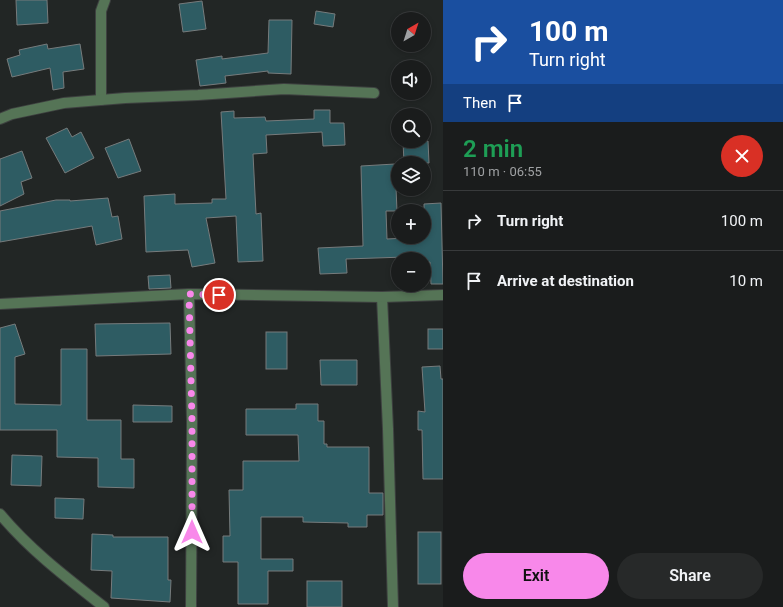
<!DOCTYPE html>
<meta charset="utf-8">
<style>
:root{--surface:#1a1c1c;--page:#272929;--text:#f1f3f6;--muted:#9fa1a3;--line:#383a3b;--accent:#f888ea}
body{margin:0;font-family:Roboto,sans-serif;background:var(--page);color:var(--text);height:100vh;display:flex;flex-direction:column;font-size:15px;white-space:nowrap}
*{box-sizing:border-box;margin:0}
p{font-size:13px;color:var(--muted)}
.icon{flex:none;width:22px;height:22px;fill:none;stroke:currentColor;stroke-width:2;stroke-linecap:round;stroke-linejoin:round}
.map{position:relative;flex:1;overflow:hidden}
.side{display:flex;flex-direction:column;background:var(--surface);width:340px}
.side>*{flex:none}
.guide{background:#1a4fa0;color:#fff;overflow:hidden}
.needle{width:26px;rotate:39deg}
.buttons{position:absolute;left:391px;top:12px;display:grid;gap:8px}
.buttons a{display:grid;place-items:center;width:40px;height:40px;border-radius:50%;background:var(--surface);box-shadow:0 2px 6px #0003,0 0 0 1px var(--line);font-size:20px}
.pin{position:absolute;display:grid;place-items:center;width:34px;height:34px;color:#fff;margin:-17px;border:2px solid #fff;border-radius:50%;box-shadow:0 1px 4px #0007}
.me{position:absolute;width:44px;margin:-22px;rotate:0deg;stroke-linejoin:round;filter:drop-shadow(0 0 3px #0008)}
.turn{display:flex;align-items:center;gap:14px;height:84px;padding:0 20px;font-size:18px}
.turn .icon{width:52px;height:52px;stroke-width:2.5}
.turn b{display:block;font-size:28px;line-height:34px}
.then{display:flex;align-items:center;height:38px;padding:0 20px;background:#0003;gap:8px;font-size:15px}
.round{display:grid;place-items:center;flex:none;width:42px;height:42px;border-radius:21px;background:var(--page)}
.headline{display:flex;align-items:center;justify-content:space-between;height:68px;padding:0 20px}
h1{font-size:24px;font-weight:600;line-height:30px;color:#1e9e55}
.cta{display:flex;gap:8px;margin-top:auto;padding:8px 20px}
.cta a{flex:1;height:46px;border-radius:24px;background:var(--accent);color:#111;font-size:16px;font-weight:600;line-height:46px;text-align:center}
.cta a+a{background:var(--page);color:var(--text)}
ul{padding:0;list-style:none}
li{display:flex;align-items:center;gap:12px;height:60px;padding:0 20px;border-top:1px solid var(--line)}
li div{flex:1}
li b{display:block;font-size:15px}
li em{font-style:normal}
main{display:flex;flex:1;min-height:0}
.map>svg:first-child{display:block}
</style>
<main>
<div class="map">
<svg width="443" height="607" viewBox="0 0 443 607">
<rect width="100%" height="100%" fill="#222625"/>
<!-- building -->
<g fill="#2e5c63" stroke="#767b7c">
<polygon points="16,0 47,0 48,23 17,25"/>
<polygon points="202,1 206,29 183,32 179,4"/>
<polygon points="316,11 335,14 333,27 314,24"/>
<polygon points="269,20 292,20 291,74 268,73 268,71 225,76 226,83 200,86 196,60 222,56 222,59 268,53"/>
<polygon points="47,44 48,49 80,44 84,69 63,72 64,88 53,90 50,68 12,77 7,59 20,55 19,50"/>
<polygon points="314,110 330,110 330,123 344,123 345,145 323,146 322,132 266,135 267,153 253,154 256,214 261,213 263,261 238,262 236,216 206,218 215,263 192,267 188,250 146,252 144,196 175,194 175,204 212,203 212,199 226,199 221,112 234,111 234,118 265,117 266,121 314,119"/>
<polygon points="67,128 72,137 81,132 94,158 65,173 46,138"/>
<polygon points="129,139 141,171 118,178 105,148"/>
<polygon points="403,141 428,141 429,163 404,163"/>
<polygon points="22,151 32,178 21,182 24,194 0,206 0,159"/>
<polygon points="395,164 397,211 386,211 387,239 424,237 424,204 441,203 443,284 431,284 430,262 427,263 427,259 405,259 405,257 346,259 347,273 320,274 318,248 363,246 361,166"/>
<polygon points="108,198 112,217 118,216 122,239 96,245 92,226 0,242 0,211 56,200 70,200 70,201"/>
<polygon points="170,275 171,288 149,289 148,276"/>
<polygon points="170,323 171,354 96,356 95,324"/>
<polygon points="15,324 25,354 15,357 15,404 61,405 61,349 87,349 87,420 121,420 121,459 134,459 134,488 98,487 98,458 57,457 57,430 0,430 0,328"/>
<rect x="428" y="329" width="15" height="20"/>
<rect x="266" y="332" width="21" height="37"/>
<polygon points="320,360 357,360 357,385 321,385"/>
<polygon points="440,366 441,379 443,379 443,479 423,479 422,430 418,430 418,411 425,412 422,367"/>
<polygon points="296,404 318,404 318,421 324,421 324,444 327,444 327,447 369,447 369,493 383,493 383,515 367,515 367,527 348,527 348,523 303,522 303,517 261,517 261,559 293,559 293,571 268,571 268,604 238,604 238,562 223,562 223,536 230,536 229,490 243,490 243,461 299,461 298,435 246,435 246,409 296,409"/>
<polygon points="133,405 172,406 172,422 133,422"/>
<polygon points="12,455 42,456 41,486 11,485"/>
<polygon points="55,498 84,499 83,519 55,518"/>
<rect x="418" y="532" width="23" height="52"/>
<polygon points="92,534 113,535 113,537 168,537 168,580 171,580 170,602 111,598 112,571 91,570"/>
<rect x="307" y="581" width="35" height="26"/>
</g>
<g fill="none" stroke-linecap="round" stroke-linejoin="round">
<!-- minor casing -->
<g stroke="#3e4140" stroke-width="12">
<g id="minor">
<polyline points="101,100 101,11 105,0"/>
<polyline points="0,119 12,114 64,103 125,98 198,95 284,89 374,93"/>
<polyline points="189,294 192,422 191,607"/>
<polyline points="382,297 388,429 393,607"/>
<polyline points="0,304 189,294 382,297 443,295"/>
<path d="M0 514C30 550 67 578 104 607"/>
</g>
</g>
<!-- minor -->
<use href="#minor" stroke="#557456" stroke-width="10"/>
</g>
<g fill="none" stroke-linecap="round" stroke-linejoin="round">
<!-- route -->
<polyline stroke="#f888ea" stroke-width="7" stroke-dasharray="0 12.6" points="192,532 192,422 189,294 219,295"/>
</g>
</svg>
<div class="buttons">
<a><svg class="needle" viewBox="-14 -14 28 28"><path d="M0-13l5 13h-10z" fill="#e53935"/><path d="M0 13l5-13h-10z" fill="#9fa1a3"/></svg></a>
<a><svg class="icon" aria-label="sound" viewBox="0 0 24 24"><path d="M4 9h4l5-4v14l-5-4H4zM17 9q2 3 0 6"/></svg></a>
<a><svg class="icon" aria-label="search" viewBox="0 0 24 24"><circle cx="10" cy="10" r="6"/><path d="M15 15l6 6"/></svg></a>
<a><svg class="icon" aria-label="layers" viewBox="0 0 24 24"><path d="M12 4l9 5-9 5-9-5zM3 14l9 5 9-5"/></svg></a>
<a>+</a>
<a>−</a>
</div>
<div class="pin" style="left:219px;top:295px;background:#d93025"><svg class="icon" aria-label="arrive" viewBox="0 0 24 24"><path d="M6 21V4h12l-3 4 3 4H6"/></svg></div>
<svg class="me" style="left:192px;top:532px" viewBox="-20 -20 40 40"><path d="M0-17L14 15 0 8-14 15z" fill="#f888ea" stroke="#fff" stroke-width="4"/></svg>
</div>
<section class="side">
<div class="guide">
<div class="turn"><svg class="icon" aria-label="right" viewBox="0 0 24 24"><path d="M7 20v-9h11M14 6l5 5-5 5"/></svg><div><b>100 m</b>Turn right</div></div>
<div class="then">Then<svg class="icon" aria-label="arrive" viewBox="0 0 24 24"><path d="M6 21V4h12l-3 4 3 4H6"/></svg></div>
</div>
<div class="headline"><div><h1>2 min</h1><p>110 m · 06:55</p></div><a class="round" style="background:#d93025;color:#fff"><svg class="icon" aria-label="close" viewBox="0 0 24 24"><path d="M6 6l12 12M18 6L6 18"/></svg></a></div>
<ul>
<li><svg class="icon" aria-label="right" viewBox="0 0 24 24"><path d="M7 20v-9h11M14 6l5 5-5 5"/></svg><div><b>Turn right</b></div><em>100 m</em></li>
<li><svg class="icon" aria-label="arrive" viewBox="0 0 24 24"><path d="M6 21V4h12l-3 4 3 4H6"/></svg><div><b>Arrive at destination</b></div><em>10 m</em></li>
</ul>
<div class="cta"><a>Exit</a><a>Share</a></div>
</section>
</main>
